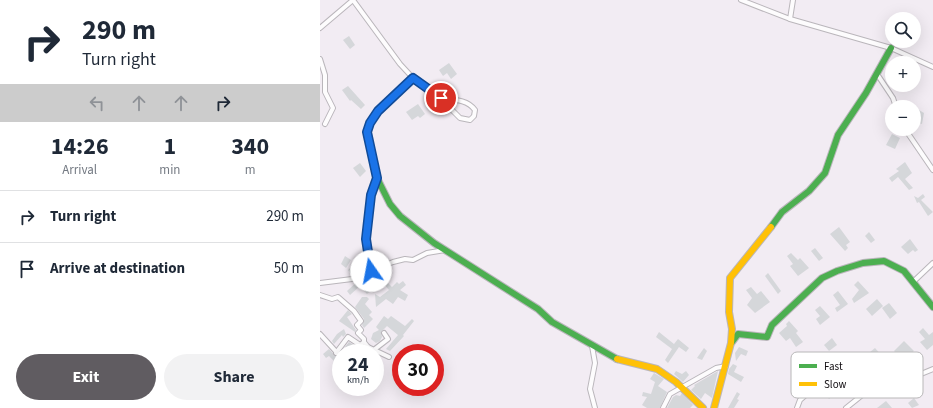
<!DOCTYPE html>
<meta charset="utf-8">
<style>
:root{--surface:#fff;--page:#f2f2f3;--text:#1f2937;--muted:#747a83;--line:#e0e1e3;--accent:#605c61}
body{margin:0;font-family:"Source Sans 3",sans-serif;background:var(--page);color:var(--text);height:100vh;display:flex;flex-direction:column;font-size:15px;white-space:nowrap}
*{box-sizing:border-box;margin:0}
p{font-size:13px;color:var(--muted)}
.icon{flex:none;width:22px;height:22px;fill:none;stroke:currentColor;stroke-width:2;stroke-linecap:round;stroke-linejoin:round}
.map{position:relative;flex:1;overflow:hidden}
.panel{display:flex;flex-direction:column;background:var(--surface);width:320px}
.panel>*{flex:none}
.hud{background:#fff;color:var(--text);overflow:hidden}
.controls{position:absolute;left:565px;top:12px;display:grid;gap:8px}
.controls a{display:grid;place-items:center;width:36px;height:36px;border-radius:50%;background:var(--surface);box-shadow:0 4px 16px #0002;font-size:20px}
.speed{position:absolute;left:12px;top:344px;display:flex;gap:8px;font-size:20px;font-weight:700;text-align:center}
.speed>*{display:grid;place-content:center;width:52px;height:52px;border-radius:50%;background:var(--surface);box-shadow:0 4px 16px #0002;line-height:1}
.speed small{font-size:10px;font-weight:400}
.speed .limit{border:6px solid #d22;background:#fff;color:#111}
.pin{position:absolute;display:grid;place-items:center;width:34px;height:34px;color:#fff;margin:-17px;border:2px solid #fff;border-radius:50%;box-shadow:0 1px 4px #0007}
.me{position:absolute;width:44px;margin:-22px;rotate:348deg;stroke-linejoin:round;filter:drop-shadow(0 0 3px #0008)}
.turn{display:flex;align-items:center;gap:14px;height:84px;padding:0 16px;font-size:18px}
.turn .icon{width:52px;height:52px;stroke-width:2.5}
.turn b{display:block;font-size:28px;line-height:34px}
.lanes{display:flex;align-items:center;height:38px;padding:0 16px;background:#0003;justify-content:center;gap:20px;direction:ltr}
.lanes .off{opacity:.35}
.eta{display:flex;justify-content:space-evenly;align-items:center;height:68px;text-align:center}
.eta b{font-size:24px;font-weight:700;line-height:28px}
.button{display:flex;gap:8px;margin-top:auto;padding:8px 16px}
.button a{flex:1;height:46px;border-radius:24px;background:var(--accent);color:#fff;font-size:16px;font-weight:700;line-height:46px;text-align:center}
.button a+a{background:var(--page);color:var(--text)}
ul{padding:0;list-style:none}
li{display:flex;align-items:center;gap:12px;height:52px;padding:0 16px;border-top:1px solid var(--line)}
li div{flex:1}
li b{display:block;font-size:15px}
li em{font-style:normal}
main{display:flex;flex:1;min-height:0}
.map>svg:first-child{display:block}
</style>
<main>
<section class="panel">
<div class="hud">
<div class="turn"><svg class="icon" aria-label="right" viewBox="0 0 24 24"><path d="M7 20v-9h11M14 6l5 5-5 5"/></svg><div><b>290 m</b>Turn right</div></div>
<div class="lanes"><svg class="icon off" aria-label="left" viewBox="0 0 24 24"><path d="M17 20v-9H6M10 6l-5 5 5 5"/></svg><svg class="icon off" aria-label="ahead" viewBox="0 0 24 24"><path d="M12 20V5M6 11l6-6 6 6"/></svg><svg class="icon off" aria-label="ahead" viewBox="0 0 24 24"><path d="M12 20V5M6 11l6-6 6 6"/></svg><svg class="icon" aria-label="right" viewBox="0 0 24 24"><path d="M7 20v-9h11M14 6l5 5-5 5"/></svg></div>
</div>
<div class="eta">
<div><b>14:26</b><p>Arrival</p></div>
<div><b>1</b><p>min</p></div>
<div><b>340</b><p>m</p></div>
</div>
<ul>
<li><svg class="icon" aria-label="right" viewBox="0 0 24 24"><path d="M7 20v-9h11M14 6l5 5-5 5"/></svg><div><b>Turn right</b></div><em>290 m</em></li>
<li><svg class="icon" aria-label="arrive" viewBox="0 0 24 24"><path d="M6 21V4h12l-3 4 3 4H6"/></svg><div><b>Arrive at destination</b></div><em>50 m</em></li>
</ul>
<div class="button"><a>Exit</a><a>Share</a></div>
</section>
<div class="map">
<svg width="613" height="408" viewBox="0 0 613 408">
<rect width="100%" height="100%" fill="#f2ecf3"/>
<!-- building -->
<g fill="#d5d7da">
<polygon points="29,36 35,45 30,49 23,40"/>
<polygon points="129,63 137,74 131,79 127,73 123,76 119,70"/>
<polygon points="28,86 45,105 41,109 31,100 30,101 22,90"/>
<polygon points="98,104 105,114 100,118 98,116 92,120 86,112"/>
<polygon points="599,110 604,113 602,124 594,121 594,116 596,117"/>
<polygon points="572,134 580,138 575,149 566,145"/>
<polygon points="585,162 592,173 585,179 593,188 589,190 578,177 572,182 569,178 579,171 576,169"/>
<polygon points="40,163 46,171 40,177 33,168"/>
<polygon points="603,194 605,197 601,200 613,212 608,216 599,202 597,203 594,196 598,198"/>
<polygon points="519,227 530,242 526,245 528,248 525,251 510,234"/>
<polygon points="549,232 555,240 551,243 545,236"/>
<polygon points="590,239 598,250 595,252 593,250 588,254 581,247"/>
<polygon points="495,248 503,258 499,261 491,251"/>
<polygon points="471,253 478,260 480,258 489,268 478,276 470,266 473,264 467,256"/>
<polygon points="25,256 31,260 26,268 21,264"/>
<polygon points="36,264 39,268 32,275 28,270"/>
<polygon points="448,273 461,291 458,294 445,276"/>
<polygon points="48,276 43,282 51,290 47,294 40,286 30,295 27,291 39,280"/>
<polygon points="65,280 72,287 77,282 79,284 83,281 86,285 80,290 88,295 85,301 78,297 73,304 66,299 56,307 55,294 60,297 69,290 62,282"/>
<polygon points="538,281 549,293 534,303 532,299 539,290 534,285"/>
<polygon points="431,287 437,294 441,291 450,302 435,313 427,305 432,298 426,290"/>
<polygon points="518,291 528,304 517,312 515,308 520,305 513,295"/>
<polygon points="42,297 47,297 49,299 45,304 52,312 49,315 53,319 44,328 42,325 44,319 35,307"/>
<polygon points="557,299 563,306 552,316 546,309"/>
<polygon points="569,303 577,313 570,319 562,308"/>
<polygon points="500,306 510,317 500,325 496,319 500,316 495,310"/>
<polygon points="28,310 32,314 27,317 36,330 35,332 19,321"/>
<polygon points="64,316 68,319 71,316 85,326 92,319 94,321 83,335 84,336 70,351 66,349 78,335 67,326 61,332 62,337 60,341 56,343 51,339 53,333 59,330 56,327"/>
<polygon points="469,321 478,331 476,333 483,342 476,347 470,338 466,341 459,333 467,326 466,324"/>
<polygon points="603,328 609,335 613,332 613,345 607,350 600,342 605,339 599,332"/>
<polygon points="24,329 26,334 23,337 22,335 14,344 12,341 17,334"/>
<polygon points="339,332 354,344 358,339 369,348 366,352 359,347 348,363 345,360 352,349 336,337"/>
<polygon points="512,338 517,345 509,351 504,345"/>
<polygon points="584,341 594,351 582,360 574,351"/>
<polygon points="29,342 40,349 37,353 25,347"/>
<polygon points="419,347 428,351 426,356 421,354 416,361 415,353"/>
<polygon points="384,348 387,351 382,360 377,358"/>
<polygon points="555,348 563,357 552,366 544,357"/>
<polygon points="9,349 19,360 20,363 18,365 9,356 6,358 3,354"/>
<polygon points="413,364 417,366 414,372 424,377 421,382 408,374 409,369"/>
<polygon points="508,369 517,382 515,384 520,390 509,399 506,395 511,391 505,384 510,381 503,372"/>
<polygon points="356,371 362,374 366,371 369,375 363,382 354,374"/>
<polygon points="398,371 392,398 385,393 381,399 371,390 375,386 374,385"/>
<polygon points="334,373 344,379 338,386 347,392 340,408 327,408 322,405 327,397 322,396 323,392 331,394 335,382 330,379"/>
<polygon points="417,392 420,394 417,399 419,400 414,408 408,408"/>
<polygon points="362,393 375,407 373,405 370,408 347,408 353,397 356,395 360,396"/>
<polygon points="594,398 599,405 592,408 588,403"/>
<polygon points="566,401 572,408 557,408"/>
</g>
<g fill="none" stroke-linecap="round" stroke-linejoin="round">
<!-- street casing -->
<g stroke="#bab6bb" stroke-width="6">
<g id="street">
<path d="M33 0 80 64 93 78 121 99 140 118 150 120 154 116 155 110C147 99 134 100 121 99"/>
<polyline points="421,0 470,19 571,48 613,67"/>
<polyline points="470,19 473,0"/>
<polyline points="0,28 33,0"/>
<polyline points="0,59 5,75 5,92 13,108 5,124"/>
<polyline points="557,74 573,98 576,107"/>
<polyline points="585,129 613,170"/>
<polyline points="51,271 46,239 51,195 57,178"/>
<polyline points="593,282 613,263"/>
<polyline points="0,283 32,279 73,262 85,259 93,260 107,253 125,250"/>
<polyline points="0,295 12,299 18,297 34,311 41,321 37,325 41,330 38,333 44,339 44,342 48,347 69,357"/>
<polyline points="0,334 21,357"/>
<polyline points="272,346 275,363 270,389 275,408"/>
<polyline points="55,349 68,339 64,333"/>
<polyline points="16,353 28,337 40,345 44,342"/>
<polyline points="45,353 48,347"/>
<polyline points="343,408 350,394 396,368 406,366"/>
<polyline points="477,408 480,400 496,386"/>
<polyline points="526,408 551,388 601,374 613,369"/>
</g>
</g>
<!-- fast casing -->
<g stroke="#bab6bb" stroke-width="8">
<g id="fast">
<polyline points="93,78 58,111 50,123 47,132 57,178 70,204 80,216 114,243 218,309 232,322 297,359"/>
<polyline points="451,227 462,212 489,191 505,173 518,135 546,93 571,48"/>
<polyline points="412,342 418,334 447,337 452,325 502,278 517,271 543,263 564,261 584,271 613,307"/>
</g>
</g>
<!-- slow casing -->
<g stroke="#bab6bb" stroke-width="8">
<g id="slow">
<polyline points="297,359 337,369 356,382 383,408"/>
<polyline points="394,408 411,343 412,329 409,312 410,278 451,227"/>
</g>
</g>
<!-- street -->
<use href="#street" stroke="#fdfcfd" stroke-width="4"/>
<!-- fast -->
<use href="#fast" stroke="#4caf50" stroke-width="6"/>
<!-- slow -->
<use href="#slow" stroke="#ffc107" stroke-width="6"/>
</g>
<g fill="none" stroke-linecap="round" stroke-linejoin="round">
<!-- route casing -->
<g stroke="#114b97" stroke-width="10">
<polyline id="route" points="51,271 46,239 51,195 57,178 47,132 50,123 58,111 93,78 121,98"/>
</g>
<!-- route -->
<use href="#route" stroke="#1a73e8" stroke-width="7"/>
</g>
<!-- legend -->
<rect x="471" y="352" width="132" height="46" rx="6" fill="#fff" stroke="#b8b7b8" stroke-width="1"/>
<rect x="479" y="364" width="18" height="4" fill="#4caf50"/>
<rect x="479" y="382" width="18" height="4" fill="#ffc107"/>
<g font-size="11" fill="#120e12">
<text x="504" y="370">Fast</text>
<text x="504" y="388">Slow</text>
</g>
</svg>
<div class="controls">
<a><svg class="icon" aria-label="search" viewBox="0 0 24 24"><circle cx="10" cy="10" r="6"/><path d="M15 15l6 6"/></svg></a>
<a>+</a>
<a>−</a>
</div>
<div class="speed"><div>24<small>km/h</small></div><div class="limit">30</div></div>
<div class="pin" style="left:121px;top:98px;background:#d93025"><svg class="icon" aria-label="arrive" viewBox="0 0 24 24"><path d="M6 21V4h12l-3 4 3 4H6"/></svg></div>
<svg class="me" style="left:51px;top:271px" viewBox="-20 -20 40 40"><circle r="19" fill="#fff"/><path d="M0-13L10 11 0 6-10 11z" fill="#1a73e8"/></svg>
</div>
</main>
